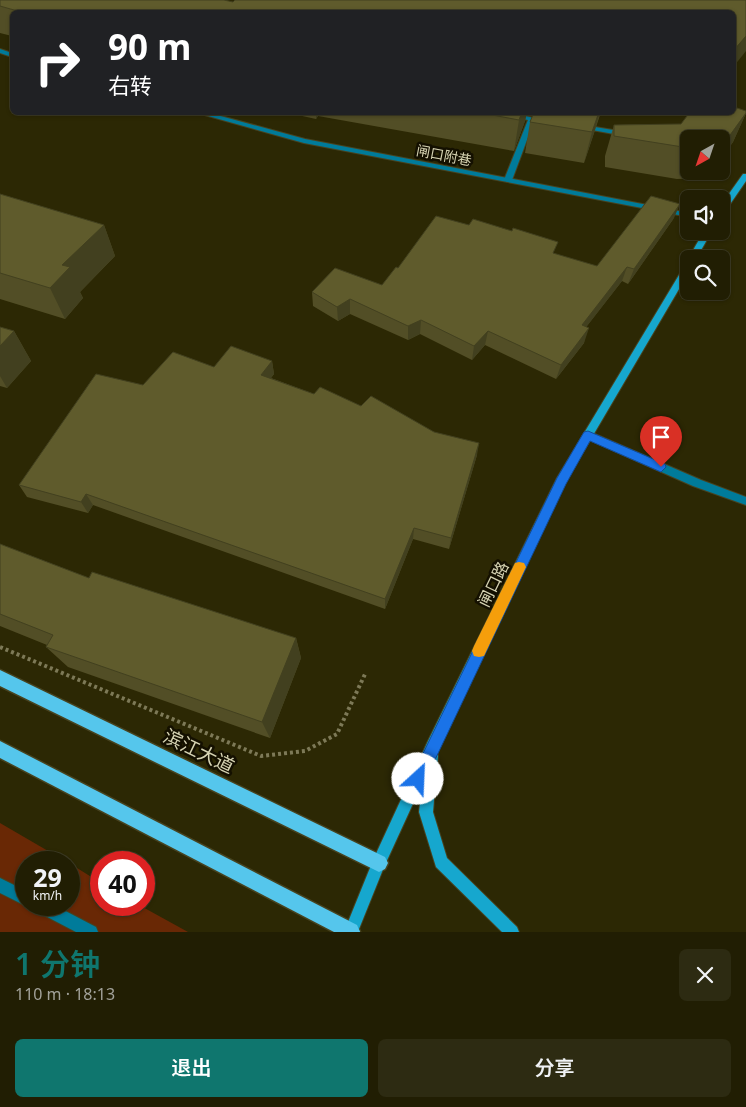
<!DOCTYPE html>
<html lang="zh">
<meta charset="utf-8">
<style>
:root{--surface:#211e03;--page:#2d2b12;--text:#f1f3f6;--muted:#a2a29a;--line:#3e3c25;--accent:#0f766e}
body{margin:0;font-family:"Noto Sans","Noto Sans SC",sans-serif;background:var(--page);color:var(--text);height:100vh;display:flex;flex-direction:column;font-size:19px;white-space:nowrap}
*{box-sizing:border-box;margin:0}
p{font-size:16px;color:var(--muted)}
.icon{flex:none;width:28px;height:28px;fill:none;stroke:currentColor;stroke-width:2;stroke-linecap:round;stroke-linejoin:round}
.map{position:relative;height:932px;overflow:hidden}
.panel{display:flex;flex-direction:column;background:var(--surface);flex:1}
.panel>*{flex:none}
.top-card{position:absolute;left:10px;top:10px;width:726px;height:105px;border-radius:8px;box-shadow:0 1px 4px #0004,0 0 0 1px var(--line);background:#202124;color:#fff;overflow:hidden}
.needle{width:32px;rotate:220deg}
.tools{position:absolute;left:680px;top:130px;display:grid;gap:10px}
.tools a{display:grid;place-items:center;width:50px;height:50px;border-radius:8px;background:var(--surface);box-shadow:0 1px 4px #0004,0 0 0 1px var(--line);font-size:25px}
.speed{position:absolute;left:15px;top:851px;display:flex;gap:10px;font-size:25px;font-weight:700;text-align:center}
.speed>*{display:grid;place-content:center;width:65px;height:65px;border-radius:50%;background:var(--surface);box-shadow:0 1px 4px #0004,0 0 0 1px var(--line);line-height:1}
.speed small{font-size:12px;font-weight:400}
.speed .limit{border:8px solid #d22;background:#fff;color:#111}
.pin{position:absolute;display:grid;place-items:center;width:42px;height:42px;color:#fff;margin:-51px -21px;border-radius:50% 50% 50% 0;rotate:-45deg;box-shadow:0 0 5px #0007}
.pin .icon{rotate:45deg}
.me{position:absolute;width:55px;margin:-28px;rotate:25deg;stroke-linejoin:round;filter:drop-shadow(0 0 4px #0008)}
.turn{display:flex;align-items:center;gap:18px;height:105px;padding:0 15px;font-size:22px}
.turn .icon{width:65px;height:65px;stroke-width:2.5}
.turn b{display:block;font-size:35px;line-height:42px}
.round{display:grid;place-items:center;flex:none;width:52px;height:52px;border-radius:8px;background:var(--page)}
.overview{display:flex;align-items:center;justify-content:space-between;height:85px;padding:0 15px}
h1{font-size:30px;font-weight:600;line-height:38px;color:var(--accent)}
.action{display:flex;gap:10px;margin-top:auto;padding:10px 15px}
.action a{flex:1;height:58px;border-radius:8px;background:var(--accent);color:#fff;font-size:20px;font-weight:600;line-height:58px;text-align:center}
.action a+a{background:var(--page);color:var(--text)}
.map>svg:first-child{display:block}
</style>
<div class="map">
<svg width="746" height="932" viewBox="0 0 746 932">
<rect width="100%" height="100%" fill="#2c2804"/>
<!-- green -->
<polygon fill="#692805" points="0,823 67,862 26,862 26,905 69,905 69,863 101,883 101,905 139,905 188,932 0,932"/>
<g fill="none" stroke-linecap="round" stroke-linejoin="round">
<!-- lane casing -->
<g stroke="#474320" stroke-width="2">
<g id="lane">
<polygon points="492,112 508,112 547,121 544,123 534,121 512,180 508,182 504,180 528,120"/>
<polygon points="583,125 625,132 628,134 625,136 581,128 581,126"/>
<polygon points="588,431 701,480 746,497 746,505 693,486 585,438 583,435"/>
</g>
</g>
<!-- street casing -->
<g stroke="#474320" stroke-width="2">
<g id="street">
<polygon points="0,49 12,53 12,57 0,53"/>
<polygon points="194,112 206,112 305,139 689,213 689,217 304,143"/>
<polygon points="0,878 26,891 26,905 29,905 26,906 0,893"/>
<polygon points="32,905 54,905 96,927 98,932 76,932 34,910"/>
</g>
</g>
<!-- secondary casing -->
<g stroke="#474320" stroke-width="2">
<g id="secondary">
<polygon points="743,174 746,174 746,181 724,213 721,213 721,205"/>
<polygon points="704,231 712,231 696,259 689,259 689,260 688,259"/>
<polygon points="689,262 689,272 565,483 437,752 438,756 433,812 447,858 517,927 519,932 502,932 436,867 419,812 422,784 384,867 359,929 360,932 344,932 374,858 428,741 557,478 685,265"/>
</g>
</g>
<!-- primary casing -->
<g stroke="#474320" stroke-width="3">
<g id="primary">
<polygon points="0,670 385,857 388,863 385,869 379,872 373,869 0,686"/>
<polygon points="0,741 357,925 360,932 334,932 0,758"/>
</g>
</g>
<!-- path -->
<polyline stroke="#7d7957" stroke-width="4" stroke-dasharray="3 3" stroke-linecap="butt" points="0,647 261,756 305,751 337,734 366,672"/>
<!-- lane -->
<use href="#lane" fill="#007b9a" fill-rule="evenodd"/>
<!-- street -->
<use href="#street" fill="#007b9a" fill-rule="evenodd"/>
<!-- secondary -->
<use href="#secondary" fill="#16a7ce" fill-rule="evenodd"/>
<!-- primary -->
<use href="#primary" fill="#55c6ec" fill-rule="evenodd"/>
</g>
<!-- wall -->
<g fill="#524e26">
<polygon points="0,0 233,2 734,12 12,12 12,36 0,33"/>
<polygon points="746,111 746,113 733,142 721,159 721,139 689,139 689,171 713,171 703,178 677,179 605,167 605,156 614,125 681,124"/>
<polygon points="284,112 601,112 584,163 525,153 530,122 533,114 527,113 525,121 514,151 318,116 316,119"/>
<polygon points="0,194 104,225 115,256 80,292 83,298 65,319 0,299"/>
<polygon points="674,218 628,284 622,281 586,327 584,343 556,379 485,345 472,360 420,334 408,340 350,314 338,321 313,306 312,292 382,285 398,268 555,254 597,266"/>
<polygon points="0,327 14,331 31,361 7,388 0,386"/>
<polygon points="272,361 274,374 271,378 314,394 361,406 434,432 477,455 449,549 413,539 385,609 93,505 88,513 27,497 19,485 143,385 214,367"/>
<polygon points="0,544 89,578 296,638 301,658 270,738 68,667 46,647 47,645 0,626"/>
</g>
<!-- shaded-wall -->
<g fill="#42401f">
<polygon points="746,36 746,51 734,66 734,50"/>
<polygon points="316,112 318,112 318,116 316,119"/>
<polygon points="522,112 527,112 525,121 514,151 519,120"/>
<polygon points="599,112 600,112 594,133 584,163 592,132"/>
<polygon points="746,113 733,142 721,159 721,144"/>
<polygon points="706,171 713,171 703,178"/>
<polygon points="680,204 674,218 628,284 634,269"/>
<polygon points="104,225 115,256 80,292 83,298 65,319 50,288 62,265"/>
<polygon points="627,267 622,281 577,339 582,325"/>
<polygon points="350,299 350,314 338,321 337,307"/>
<polygon points="421,320 420,334 408,340 408,326"/>
<polygon points="589,328 584,343 556,379 561,365"/>
<polygon points="14,331 31,361 7,388 0,376 0,346"/>
<polygon points="488,331 485,345 472,360 474,346"/>
<polygon points="272,361 274,374 264,387 261,375"/>
<polygon points="479,443 477,455 449,549 451,538"/>
<polygon points="86,494 93,505 88,513 81,502"/>
<polygon points="414,528 413,539 385,609 385,599"/>
<polygon points="296,638 301,658 270,738 262,722"/>
</g>
<!-- building -->
<g fill="#5f5b2c" stroke="#42401f">
<polygon points="0,0 224,0 233,2 235,0 746,0 746,36 734,50 734,12 21,12 0,6"/>
<polygon points="734,107 746,111 746,113 725,142 721,144 721,139 689,139 689,148 614,136 614,125 681,124 690,112 734,112"/>
<polygon points="476,112 522,112 519,120"/>
<polygon points="534,112 599,112 592,132 530,122"/>
<polygon points="0,194 104,225 62,265 70,267 50,288 0,273"/>
<polygon points="651,196 680,204 634,269 627,267 582,325 589,328 561,365 488,331 474,346 421,320 408,326 350,299 337,307 312,292 335,268 382,285 396,267 398,268 436,216 469,225 473,219 512,231 513,228 558,242 553,253 597,266"/>
<polygon points="0,327 14,331 0,346"/>
<polygon points="231,346 272,361 261,375 314,394 320,387 361,406 371,396 434,432 479,443 451,538 414,528 385,599 86,494 81,502 19,485 96,374 143,385 173,352 214,367"/>
<polygon points="0,544 89,578 92,572 296,638 262,722 46,647 53,635 0,614"/>
</g>
<!-- route -->
<polygon fill="#1a73e8" stroke="#114b97" points="588,431 665,464 666,467 661,472 590,441 566,484 423,785 418,787 413,785 410,779 413,774 557,478 584,432"/>
<!-- slow -->
<polygon fill="#f59e0b" points="519,562 524,563 526,567 484,656 479,657 474,656 472,651 474,646 515,563"/>
<g text-anchor="middle" dominant-baseline="central" stroke-width="5" stroke-linejoin="round" paint-order="stroke">
<!-- far-street labels -->
<g font-size="14" fill="#d6d3b2" stroke="#141000">
<text transform="translate(444 155) rotate(11)">闸口附巷</text>
</g>
<!-- street labels -->
<g font-size="16" fill="#d6d3b2" stroke="#141000">
<text transform="translate(493 584) rotate(-64)">闸口路</text>
</g>
<!-- near-street labels -->
<g font-size="19" fill="#d6d3b2" stroke="#141000">
<text transform="translate(199 751) rotate(26)">滨江大道</text>
</g>
</g>
</svg>
<div class="tools">
<a><svg class="needle" viewBox="-14 -14 28 28"><path d="M0-13l5 13h-10z" fill="#e53935"/><path d="M0 13l5-13h-10z" fill="#a2a29a"/></svg></a>
<a><svg class="icon" aria-label="sound" viewBox="0 0 24 24"><path d="M4 9h4l5-4v14l-5-4H4zM17 9q2 3 0 6"/></svg></a>
<a><svg class="icon" aria-label="search" viewBox="0 0 24 24"><circle cx="10" cy="10" r="6"/><path d="M15 15l6 6"/></svg></a>
</div>
<div class="speed"><div>29<small>km/h</small></div><div class="limit">40</div></div>
<div class="pin" style="left:661px;top:467px;background:#d93025"><svg class="icon" aria-label="arrive" viewBox="0 0 24 24"><path d="M6 21V4h12l-3 4 3 4H6"/></svg></div>
<svg class="me" style="left:418px;top:779px" viewBox="-20 -20 40 40"><circle r="19" fill="#fff"/><path d="M0-13L10 11 0 6-10 11z" fill="#1a73e8"/></svg>
<div class="top-card">
<div class="turn"><svg class="icon" aria-label="right" viewBox="0 0 24 24"><path d="M7 20v-9h11M14 6l5 5-5 5"/></svg><div><b>90 m</b>右转</div></div>
</div>
</div>
<section class="panel">
<div class="overview"><div><h1>1 分钟</h1><p>110 m · 18:13</p></div><a class="round"><svg class="icon" aria-label="close" viewBox="0 0 24 24"><path d="M6 6l12 12M18 6L6 18"/></svg></a></div>
<div class="action"><a>退出</a><a>分享</a></div>
</section>
